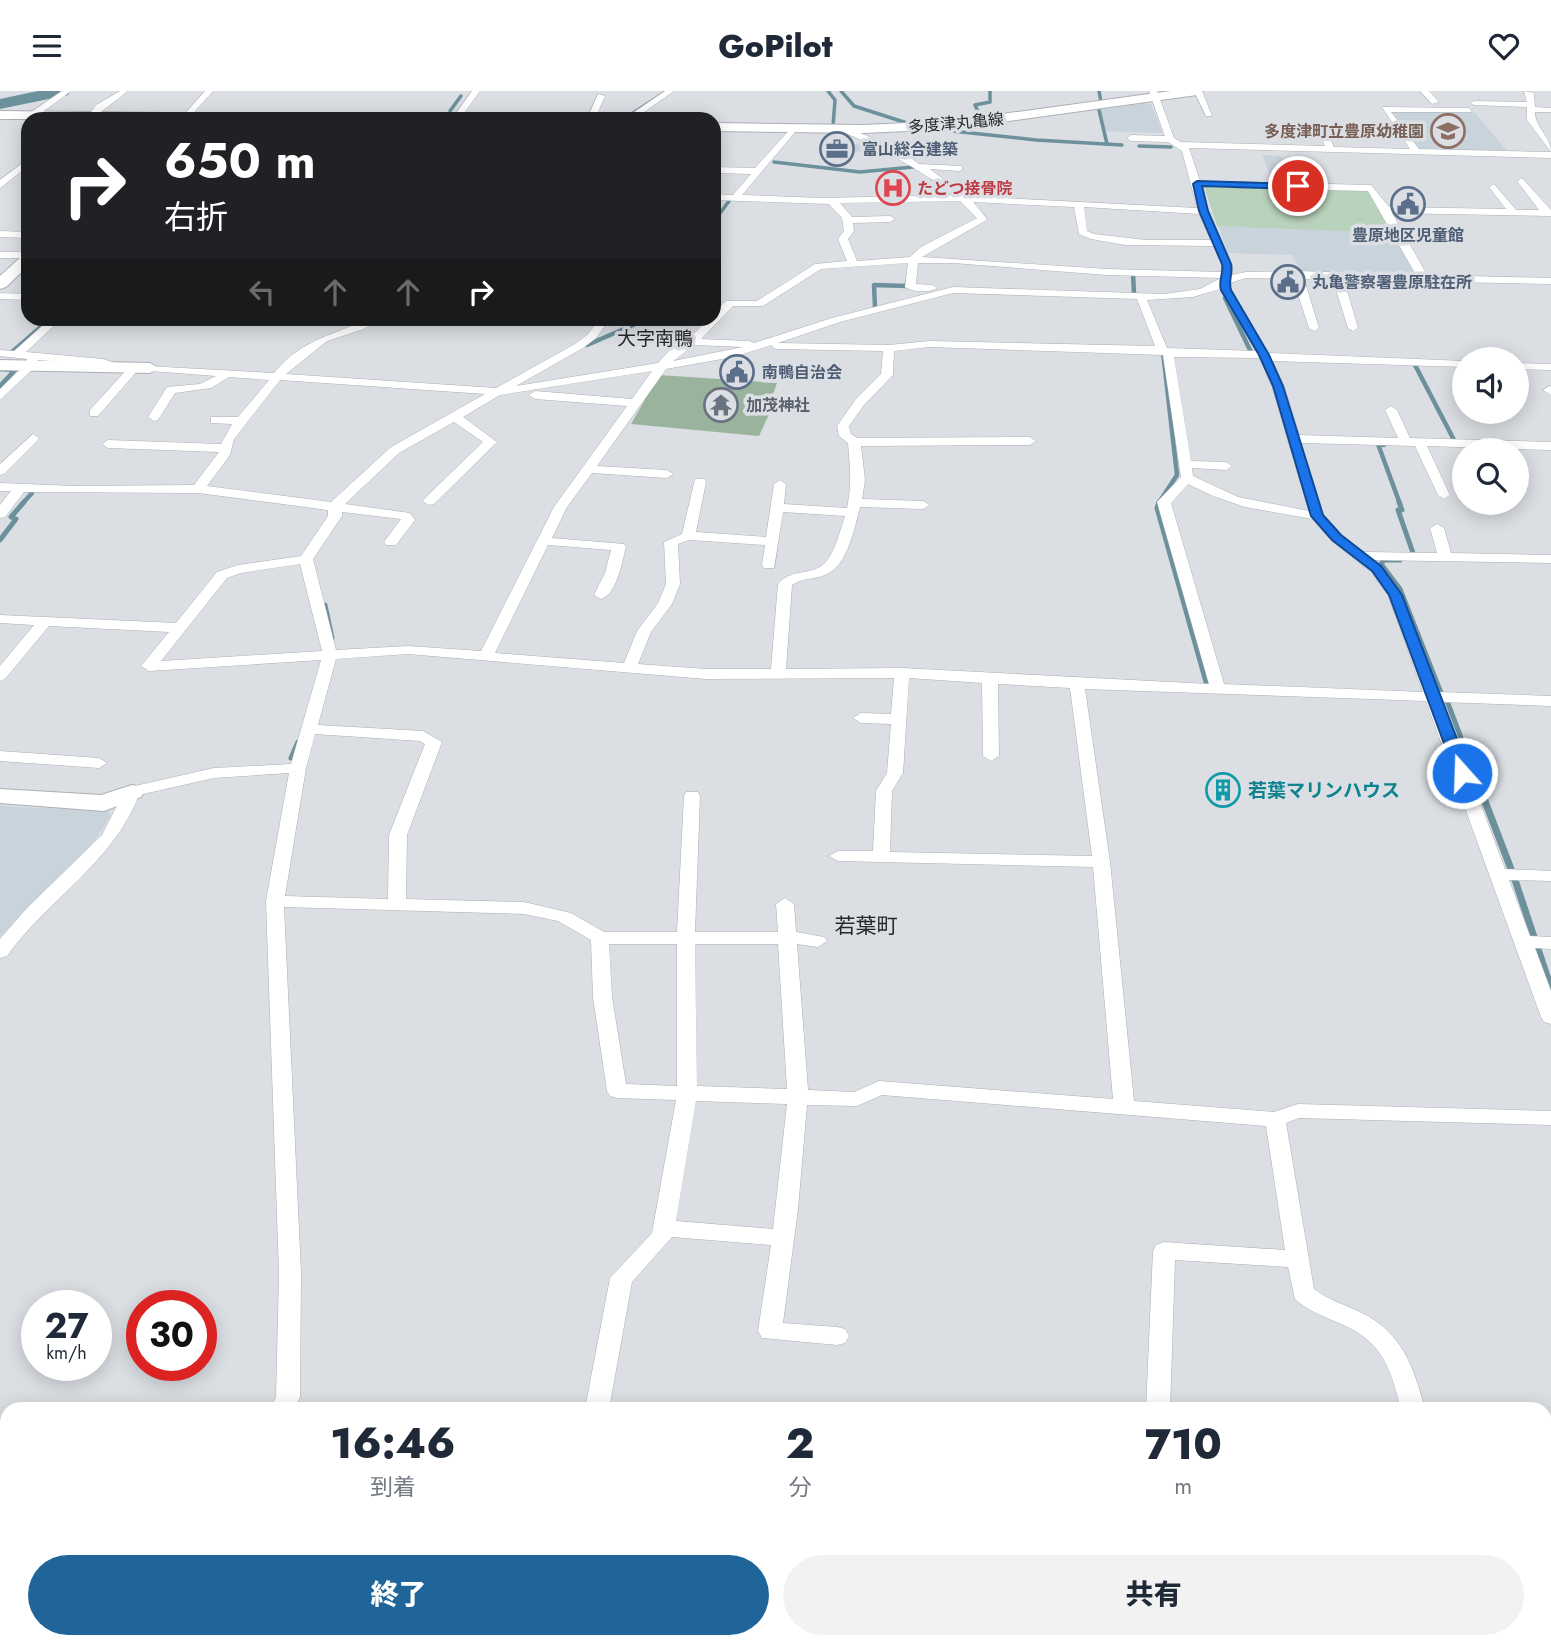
<!DOCTYPE html>
<html lang="ja">
<meta charset="utf-8">
<style>
:root{--surface:#fff;--page:#f2f2f3;--text:#1f2937;--muted:#747a83;--accent:#1f659a}
body{margin:0;font-family:Jost,"Noto Sans JP",sans-serif;background:var(--page);color:var(--text);height:100vh;display:flex;flex-direction:column;font-size:26px;white-space:nowrap}
*{box-sizing:border-box;margin:0}
p{font-size:23px;color:var(--muted)}
.icon{flex:none;width:38px;height:38px;fill:none;stroke:currentColor;stroke-width:2;stroke-linecap:round;stroke-linejoin:round}
.map{position:relative;flex:1;overflow:hidden}
.sheet{position:absolute;left:0px;top:1311px;width:1552px;height:247px;display:flex;flex-direction:column;background:var(--surface);border-radius:21px 21px 0 0;box-shadow:0 4px 18px #0003}
.sheet>*{flex:none}
.banner{position:absolute;left:21px;top:21px;width:700px;height:214px;border-radius:21px;box-shadow:0 4px 18px #0003;background:#202124;color:#fff;overflow:hidden}
.fabs{position:absolute;left:1452px;top:256px;display:grid;gap:14px}
.fabs a{display:grid;place-items:center;width:77px;height:77px;border-radius:50%;background:var(--surface);box-shadow:0 4px 18px #0003;font-size:35px}
.speed{position:absolute;left:21px;top:1199px;display:flex;gap:14px;font-size:35px;font-weight:700;text-align:center}
.speed>*{display:grid;place-content:center;width:91px;height:91px;border-radius:50%;background:var(--surface);box-shadow:0 4px 18px #0003;line-height:1}
.speed small{font-size:18px;font-weight:400}
.speed .limit{border:10px solid #d22;background:#fff;color:#111}
.pin{position:absolute;display:grid;place-items:center;width:60px;height:60px;color:#fff;margin:-30px;border:4px solid #fff;border-radius:50%;box-shadow:0 2px 7px #0007}
.me{position:absolute;width:77px;margin:-38px;rotate:340deg;stroke-linejoin:round;filter:drop-shadow(0 0 5px #0008)}
.turn{display:flex;align-items:center;gap:24px;height:147px;padding:0 28px;font-size:32px}
.turn .icon{width:91px;height:91px;stroke-width:2.5}
.turn b{display:block;font-size:49px;line-height:60px}
.lanes{display:flex;align-items:center;height:66px;padding:0 28px;background:#0003;justify-content:center;gap:35px;direction:ltr}
.lanes .off{opacity:.35}
.eta{display:flex;justify-content:space-evenly;align-items:center;height:119px;text-align:center}
.eta b{font-size:42px;font-weight:800;line-height:49px}
.action{display:flex;gap:14px;margin-top:auto;padding:14px 28px}
.action a{flex:1;height:80px;border-radius:42px;background:var(--accent);color:#fff;font-size:28px;font-weight:800;line-height:80px;text-align:center}
.action a+a{background:var(--page);color:var(--text)}
header{display:flex;justify-content:space-between;align-items:center;height:91px;padding:0 28px;background:var(--surface);font-size:32px;font-weight:800}
.map>svg:first-child{display:block}
</style>
<header><svg class="icon" aria-label="menu" viewBox="0 0 24 24"><path d="M4 6h16M4 12h16M4 18h16"/></svg>GoPilot<svg class="icon" aria-label="heart" viewBox="0 0 24 24"><path d="M12 20l-8-8c-3-5 5-10 8-4 3-6 11-1 8 4z"/></svg></header>
<div class="map">
<svg width="1551" height="1556" viewBox="0 0 1551 1556">
<rect width="100%" height="100%" fill="#dbdfe4"/>
<!-- built -->
<g fill="#c8d3db">
<polygon points="1143,12 1151,13 1163,42 1105,40 1099,19"/>
<polygon points="1390,19 1475,22 1508,61 1419,59"/>
<polygon points="828,42 842,42 850,47 850,53 867,53 889,61 819,60"/>
<polygon points="1262,64 1281,65 1287,75 1308,75 1318,97 1364,98 1401,153 1416,185 1301,181 1292,164 1228,162 1204,95 1275,95"/>
<polygon points="0,715 107,720 111,724 96,748 0,846"/>
</g>
<!-- green -->
<polygon fill="#b9d2bb" points="1204,95 1368,98 1394,142 1217,135"/>
<!-- forest -->
<polygon fill="#9ab39c" points="659,284 777,292 770,312 773,315 759,345 631,333"/>
<g fill="none" stroke-linecap="round" stroke-linejoin="round">
<!-- stream-far3 -->
<g stroke="#6d919c" stroke-width="3.5">
<polyline points="828,0 835,9 833,35"/>
<polyline points="841,0 854,15 907,32"/>
<polyline points="1099,0 1101,11"/>
<polyline points="1099,19 1107,53"/>
<polyline points="450,20 461,5"/>
<polyline points="981,27 975,14 990,11 990,0"/>
<polyline points="624,28 667,0"/>
<polyline points="933,38 1036,49 1122,54"/>
<polyline points="1139,55 1171,56"/>
<polyline points="774,71 860,81 913,76"/>
<polyline points="929,84 949,105"/>
<polyline points="715,129 729,110"/>
</g>
<!-- stream-far2 -->
<g stroke="#6d919c" stroke-width="4.5">
<polyline points="1133,183 1134,202"/>
<polyline points="1225,207 1251,261"/>
<polyline points="875,217 874,194 907,195 907,191"/>
<polyline points="587,254 647,228"/>
<polyline points="12,261 50,228"/>
<polyline points="1415,274 1454,349"/>
<polyline points="0,278 15,279 0,295"/>
<polyline points="1384,354 1378,353 1400,413"/>
<polyline points="22,413 32,402"/>
<polyline points="1158,413 1177,384 1163,261"/>
</g>
<!-- stream-far1 -->
<g stroke="#6d919c" stroke-width="5">
<polyline points="1159,411 1157,417 1206,591"/>
<polyline points="1399,411 1402,419 1398,419 1413,462"/>
<polyline points="0,449 16,428 11,426 24,411"/>
<polyline points="1400,469 1384,469 1381,473 1400,498 1441,602"/>
<polyline points="325,514 332,547"/>
<polyline points="1447,610 1484,707"/>
<polyline points="291,667 298,651"/>
</g>
<!-- stream -->
<g stroke="#6d919c" stroke-width="7">
<polyline points="1483,705 1511,778"/>
<polyline points="1515,789 1551,897"/>
</g>
<!-- river -->
<polygon fill="#6d919c" fill-rule="evenodd" points="38,0 70,0 68,4 0,18 0,8"/>
<!-- street casing -->
<g stroke="#acb0b4" stroke-width="1">
<g id="street">
<polygon points="62,0 71,0 36,26 30,26 30,22"/>
<polygon points="120,0 128,0 93,27 87,27 96,14"/>
<polygon points="205,0 213,0 188,28 180,28"/>
<polygon points="472,0 480,0 460,28 452,28"/>
<polygon points="665,0 674,0 634,28 624,28"/>
<path d="M1149 0H1157L1174 47 1181 51 1325 55 1318 40 1322 37 1326 40 1334 56 1410 58 1382 16 1469 17 1472 21H1391L1419 58 1551 61V67L1189 57 1200 90 1371 94 1389 116 1506 118 1489 96 1494 93 1516 119H1539L1517 90 1522 87 1551 119V125L1392 122 1427 184 1551 187V193L1344 189 1358 237 1353 240 1348 237 1333 189 1304 188 1319 237 1314 240 1309 237 1293 188 1246 187 1230 192 1231 199 1268 262 1465 270V276L1272 270 1284 295 1299 344 1398 347 1385 319 1391 315 1397 319 1410 347 1551 351V359L1427 355 1450 404 1444 408 1438 404 1415 355 1301 352 1323 424 1342 444 1363 461 1437 462 1430 437 1437 433 1444 437 1451 462 1551 464V472L1374 469 1402 504 1439 601 1551 605V615L1442 611 1505 778 1551 780V790L1509 789 1530 845 1551 846V858L1535 857 1551 900V933L1544 931 1541 926 1426 610 1085 598 1110 771 1134 1010 1274 1021 1298 1013 1551 1020V1034L1299 1027 1286 1032 1314 1198C1328 1209 1346 1214 1362 1222 1402 1241 1414 1277 1425 1318H1401C1390 1275 1382 1250 1339 1232 1323 1225 1308 1220 1295 1208L1288 1176 1175 1169 1170 1318H1146L1153 1160 1156 1154 1164 1151 1285 1159 1266 1035 882 1004 857 1015 807 1014 798 1118 783 1232 837 1236 845 1238 849 1245 845 1252 837 1254 762 1247 758 1240 771 1154 672 1146 632 1191 609 1318H585L610 1187 652 1142 676 1009 617 1007 610 1005 607 1000 593 906 591 849 558 830 524 823 284 816 301 1182 300 1306 294 1318H270L276 1306 279 1182 266 810 289 682 214 687 139 704C113 772 48 808 7 865L0 867V848L27 817 102 744 126 697 214 677 291 673 321 569 149 580 141 575 169 541 49 535 5 588 0 590V575L34 534 0 532V524L176 532 217 481 238 474 301 465 328 425V419L198 402 24 401 5 426 0 427V414L11 400H0V392L74 395 194 394 219 361 108 357 102 353 108 349 221 353 232 333 211 332V326H238L269 289 229 286 211 297 175 302 158 329 154 330 148 326 167 296 200 293 216 285 150 280 146 279V275L274 282C298 253 322 247 354 234 364 230 370 227 380 228L364 238 327 250 286 283 496 297 575 253 588 243 600 228H610L596 247 583 257 516 295 658 272 669 260 688 249 708 228H714V221L726 210H757L815 173 847 170 838 148 844 140 842 127 829 113 714 109V103L733 104 751 83 714 82V76L755 77 793 35 796 40 742 104 822 107 953 104C919 77 882 58 841 40L844 35 900 59 919 73 962 75V79L959 80 930 78 965 105 1197 117 1182 60 1168 51 1131 50 1127 47 1131 44 1165 45ZM1201 96 1368 100 1416 184 1297 180 1246 181 1232 184V173L1208 120ZM960 110 977 127 921 156 910 166 857 170 848 148 854 140 853 132 890 131 895 128 890 125 852 126 840 112ZM973 111 1074 116 1079 143 1091 148 1125 154 1214 155 1222 173V181L1107 178 922 166 985 130 987 128ZM1084 116 1199 123 1211 149H1146L1094 143 1087 140ZM908 172 905 196C912 201 930 202 937 197L932 194 916 193 918 172H953L1107 184 1221 187 1200 198 1164 203 953 196 832 227 754 252 749 250 701 248 733 215H763L821 178ZM1220 198 1256 260 1167 257 1147 209 1193 206ZM953 202 1137 208 1155 255 929 250 889 254 778 252 840 231ZM694 254 743 256 673 270ZM772 254 773 257 777 258 883 260 881 283 856 308 837 335 839 345 848 352C850 376 852 394 847 417L784 413 786 393 780 389 774 393 766 446 696 441 706 391 705 388H695L682 443 664 451 666 493 658 512 637 540 624 572 495 562 548 454 611 459 605 482 594 504 601 508C617 503 622 471 626 456L624 453 552 447 567 416 592 382 667 387 673 383 667 379 597 375 666 278 733 266ZM929 256 1163 264 1181 386 1157 411 1209 593 902 577 786 578 792 494C803 486 817 489 829 482 848 472 855 435 860 416L923 418 930 414 923 410 862 408 865 389 861 355 1030 354 1036 350 1030 346 857 347 851 343 849 335 864 314 893 284 894 260ZM1174 266 1260 267 1272 295 1309 420 1238 406 1193 385 1192 377 1226 379 1232 375 1226 371 1191 370ZM652 280 632 308 535 300 529 304 535 308 627 315 554 416 481 560 408 555 336 559 313 468 342 425V421L401 428 384 451 386 454H396L415 429 410 422 345 413 399 362 454 331 483 351 422 410 429 414 434 413 497 351 463 326 500 304ZM280 289 485 303 391 356 331 411 207 395 230 364 234 348ZM1188 393 1213 405 1245 416 1313 428 1332 450 1371 481 1388 504 1423 601 1224 593 1171 412ZM783 421 845 425C840 439 834 468 820 476 805 484 790 479 778 493L771 578H706L638 573 651 541 672 513 680 493 678 453 689 449 765 454 762 474 764 477H774ZM300 473 322 560 161 570 227 487 241 482ZM408 563 706 588 894 587 891 623 861 622 853 627 861 632 891 633 887 682 876 700 873 760H838L829 765 838 770 1093 776 1113 1008 879 990 854 1001 808 999 797 853 818 856 827 850 824 846 796 841 794 813 785 807 776 813 778 841H695L700 705 698 701H686L684 705 677 841H604L571 822 524 811 406 808 407 744 442 651 423 640 318 634 336 568ZM909 587 982 592 983 665 991 670 999 665 998 593 1070 597 1092 765 890 761 892 700 903 682ZM315 643 420 650 425 653 389 744 388 808 285 805 306 677ZM609 853H677V995L626 993 612 906ZM695 853H778L787 998 697 995ZM696 1010 787 1013 773 1138 676 1130Z"/>
<polygon points="1194,0 1202,0 1212,25 1206,25"/>
<polygon points="1420,0 1429,0 1439,11 1432,13"/>
<path d="M1524 0 1534 2 1535 16 1551 17V21H1535C1535 37 1551 45 1551 61L1527 29V16L1474 14 1470 12 1474 10 1527 11Z"/>
<polygon points="598,3 605,5 595,28 587,28"/>
<polygon points="28,68 28,75 0,97 0,89"/>
<polygon points="965,88 993,88 998,91 993,94 962,93 960,91"/>
<polygon points="26,121 28,121 28,127 21,124"/>
<polygon points="0,140 28,141 28,147 0,146"/>
<rect x="0" y="161" width="28" height="6"/>
<polygon points="0,202 28,203 28,209 0,208"/>
<polygon points="50,228 61,228 26,261 103,268 127,276 121,279 102,274 38,269 35,276 0,309 0,298 26,273 27,268 0,265 0,259 14,260"/>
<polygon points="1517,272 1551,273 1551,279 1517,278"/>
<polygon points="134,274 138,275 138,279 98,325 90,325 90,319 130,275"/>
<polygon points="1549,295 1551,296 1551,304 1543,299"/>
<polygon points="33,343 39,347 37,350 4,383 0,384 0,373"/>
<polygon points="0,660 99,667 107,672 99,677 0,670"/>
<polygon points="1545,1437 1551,1438 1551,1462 1545,1461"/>
<polygon points="160,1550 187,1550 185,1556 158,1556"/>
<polygon points="653,1550 680,1550 679,1556 653,1556"/>
</g>
</g>
<!-- secondary casing -->
<g stroke="#acb0b4" stroke-width="2">
<g id="secondary">
<polygon points="1171,0 1203,0 1197,4 951,38 863,42 714,40 714,32 863,34 951,30"/>
<polygon points="0,20 349,24 355,28 0,28"/>
<polygon points="28,162 28,175 6,196 0,198 0,185 23,164"/>
<polygon points="0,269 150,272 159,277 150,282 0,279"/>
<polygon points="132,694 141,696 144,701 141,706 104,720 0,712 0,698 101,704"/>
</g>
</g>
<!-- street -->
<use href="#street" fill="#fff" fill-rule="evenodd"/>
<!-- secondary -->
<use href="#secondary" fill="#fff" fill-rule="evenodd"/>
</g>
<!-- route -->
<path fill="#1a73e8" stroke="#114b97" stroke-width="2" d="M1197 90 1298 93 1302 95 1298 98 1202 95 1208 120 1231 173C1233 183 1228 189 1231 199L1269 264 1283 295 1323 424 1341 444 1381 475 1402 504 1470 682 1468 685 1462 687 1455 682 1389 504 1372 480 1332 449 1311 425 1273 295 1259 264 1221 199C1218 189 1224 183 1222 173L1199 120 1193 93Z"/>
<!-- icons -->
<defs>
<g id="school-ring" transform="scale(1.75)"><circle r="9.5" fill="#dbdfe4" stroke="#8d6e63" stroke-width="1.5"/><path d="M0-5L7-2L0 1L-7-2ZM-4 1L0 2.5L4 1V4Q0 6-4 4Z" fill="#8d6e63"/></g>
<g id="office-ring" transform="scale(1.75)"><circle r="9.5" fill="#dbdfe4" stroke="#5c6f8a" stroke-width="1.5"/><path d="M-6-3h4V-5.5h4V-3h4V5H-6ZM-1-4.5V-3h2v-1.5ZM-6 0V1H6V0Z" fill="#5c6f8a"/></g>
<g id="hospital-ring" transform="scale(1.75)"><circle r="9.5" fill="#dbdfe4" stroke="#e0444e" stroke-width="1.5"/><path d="M-5-5h3v3.5h4V-5h3V5h-3V1.5h-4V5h-3Z" fill="#e0444e"/></g>
<g id="civic-ring" transform="scale(1.75)"><circle r="9.5" fill="#dbdfe4" stroke="#5c6f8a" stroke-width="1.5"/><path d="M-.6-6.5H3V-4.5H.6V-3L4-1V1h2V6H-6V1h2V-1L-.6-3ZM-1.2 2.5V6h2.4V2.5Z" fill="#5c6f8a"/></g>
<g id="temple-ring" transform="scale(1.75)"><circle r="9.5" fill="#dbdfe4" stroke="#6b7280" stroke-width="1.5"/><path d="M0-6L5-2H3V0L6.5 2.5H4V6H1.5V3h-3V6H-4V2.5H-6.5L-3 0V-2H-5Z" fill="#6b7280"/></g>
<g id="building-ring" transform="scale(1.75)"><circle r="9.5" fill="#dbdfe4" stroke="#0f9aa8" stroke-width="1.5"/><path d="M-4-6H4V6H1V3H-1V6H-4ZM-2.5-4.3h1.7v1.8h-1.7ZM.8-4.3h1.7v1.8H.8ZM-2.5-1h1.7V.8h-1.7ZM.8-1h1.7V.8H.8Z" fill="#0f9aa8"/></g>
</defs>
<g fill-rule="evenodd">
<use href="#school-ring" x="1448" y="40"/>
<use href="#office-ring" x="837" y="58"/>
<use href="#hospital-ring" x="893" y="97"/>
<use href="#civic-ring" x="1408" y="113"/>
<use href="#civic-ring" x="1288" y="191"/>
<use href="#civic-ring" x="737" y="281"/>
<use href="#temple-ring" x="721" y="314"/>
<use href="#building-ring" x="1223" y="699"/>
</g>
<g text-anchor="middle" dominant-baseline="central" stroke-width="7" stroke-linejoin="round" paint-order="stroke">
<!-- far-street labels -->
<g font-size="16" fill="#262829" stroke="#dbdfe4">
<text transform="translate(956 32) rotate(-5)">多度津丸亀線</text>
</g>
<!-- far-education labels -->
<g font-size="16" font-weight="bold" fill="#785e54" stroke="#dbdfe4" text-anchor="end">
<text x="1424" y="40">多度津町立豊原幼稚園</text>
</g>
<!-- far-service labels -->
<g font-size="16" font-weight="bold" fill="#4e5e75" stroke="#dbdfe4" text-anchor="start">
<text x="862" y="58">富山総合建築</text>
<text x="1408" y="144" text-anchor="middle">豊原地区児童館</text>
<text x="1312" y="191">丸亀警察署豊原駐在所</text>
<text x="762" y="281">南鴨自治会</text>
</g>
<!-- far-health labels -->
<g font-size="16" font-weight="bold" fill="#be3a42" stroke="#dbdfe4" text-anchor="start">
<text x="917" y="97">たどつ接骨院</text>
</g>
<!-- far-worship labels -->
<g font-size="16" font-weight="bold" fill="#5b616d" stroke="#dbdfe4" text-anchor="start">
<text x="746" y="314">加茂神社</text>
</g>
<!-- far-quarter labels -->
<g font-size="19" fill="#262829" stroke="#dbdfe4">
<text x="655" y="247">大字南鴨</text>
</g>
<!-- culture labels -->
<g font-size="19" font-weight="bold" fill="#0d838f" stroke="#dbdfe4" text-anchor="start">
<text x="1248" y="699">若葉マリンハウス</text>
</g>
<!-- neighbourhood labels -->
<g font-size="21" fill="#262829" stroke="#dbdfe4">
<text x="866" y="835">若葉町</text>
</g>
</g>
</svg>
<div class="fabs">
<a><svg class="icon" aria-label="sound" viewBox="0 0 24 24"><path d="M4 9h4l5-4v14l-5-4H4zM17 9q2 3 0 6"/></svg></a>
<a><svg class="icon" aria-label="search" viewBox="0 0 24 24"><circle cx="10" cy="10" r="6"/><path d="M15 15l6 6"/></svg></a>
</div>
<div class="speed"><div>27<small>km/h</small></div><div class="limit">30</div></div>
<div class="pin" style="left:1298px;top:95px;background:#d93025"><svg class="icon" aria-label="arrive" viewBox="0 0 24 24"><path d="M6 21V4h12l-3 4 3 4H6"/></svg></div>
<svg class="me" style="left:1462px;top:682px" viewBox="-20 -20 40 40"><circle r="17" fill="#1a73e8" stroke="#fff" stroke-width="3"/><path d="M0-11L8 9 0 5-8 9z" fill="#fff"/></svg>
<div class="banner">
<div class="turn"><svg class="icon" aria-label="right" viewBox="0 0 24 24"><path d="M7 20v-9h11M14 6l5 5-5 5"/></svg><div><b>650 m</b>右折</div></div>
<div class="lanes"><svg class="icon off" aria-label="left" viewBox="0 0 24 24"><path d="M17 20v-9H6M10 6l-5 5 5 5"/></svg><svg class="icon off" aria-label="ahead" viewBox="0 0 24 24"><path d="M12 20V5M6 11l6-6 6 6"/></svg><svg class="icon off" aria-label="ahead" viewBox="0 0 24 24"><path d="M12 20V5M6 11l6-6 6 6"/></svg><svg class="icon" aria-label="right" viewBox="0 0 24 24"><path d="M7 20v-9h11M14 6l5 5-5 5"/></svg></div>
</div>
<section class="sheet">
<div class="eta">
<div><b>16:46</b><p>到着</p></div>
<div><b>2</b><p>分</p></div>
<div><b>710</b><p>m</p></div>
</div>
<div class="action"><a>終了</a><a>共有</a></div>
</section>
</div>
